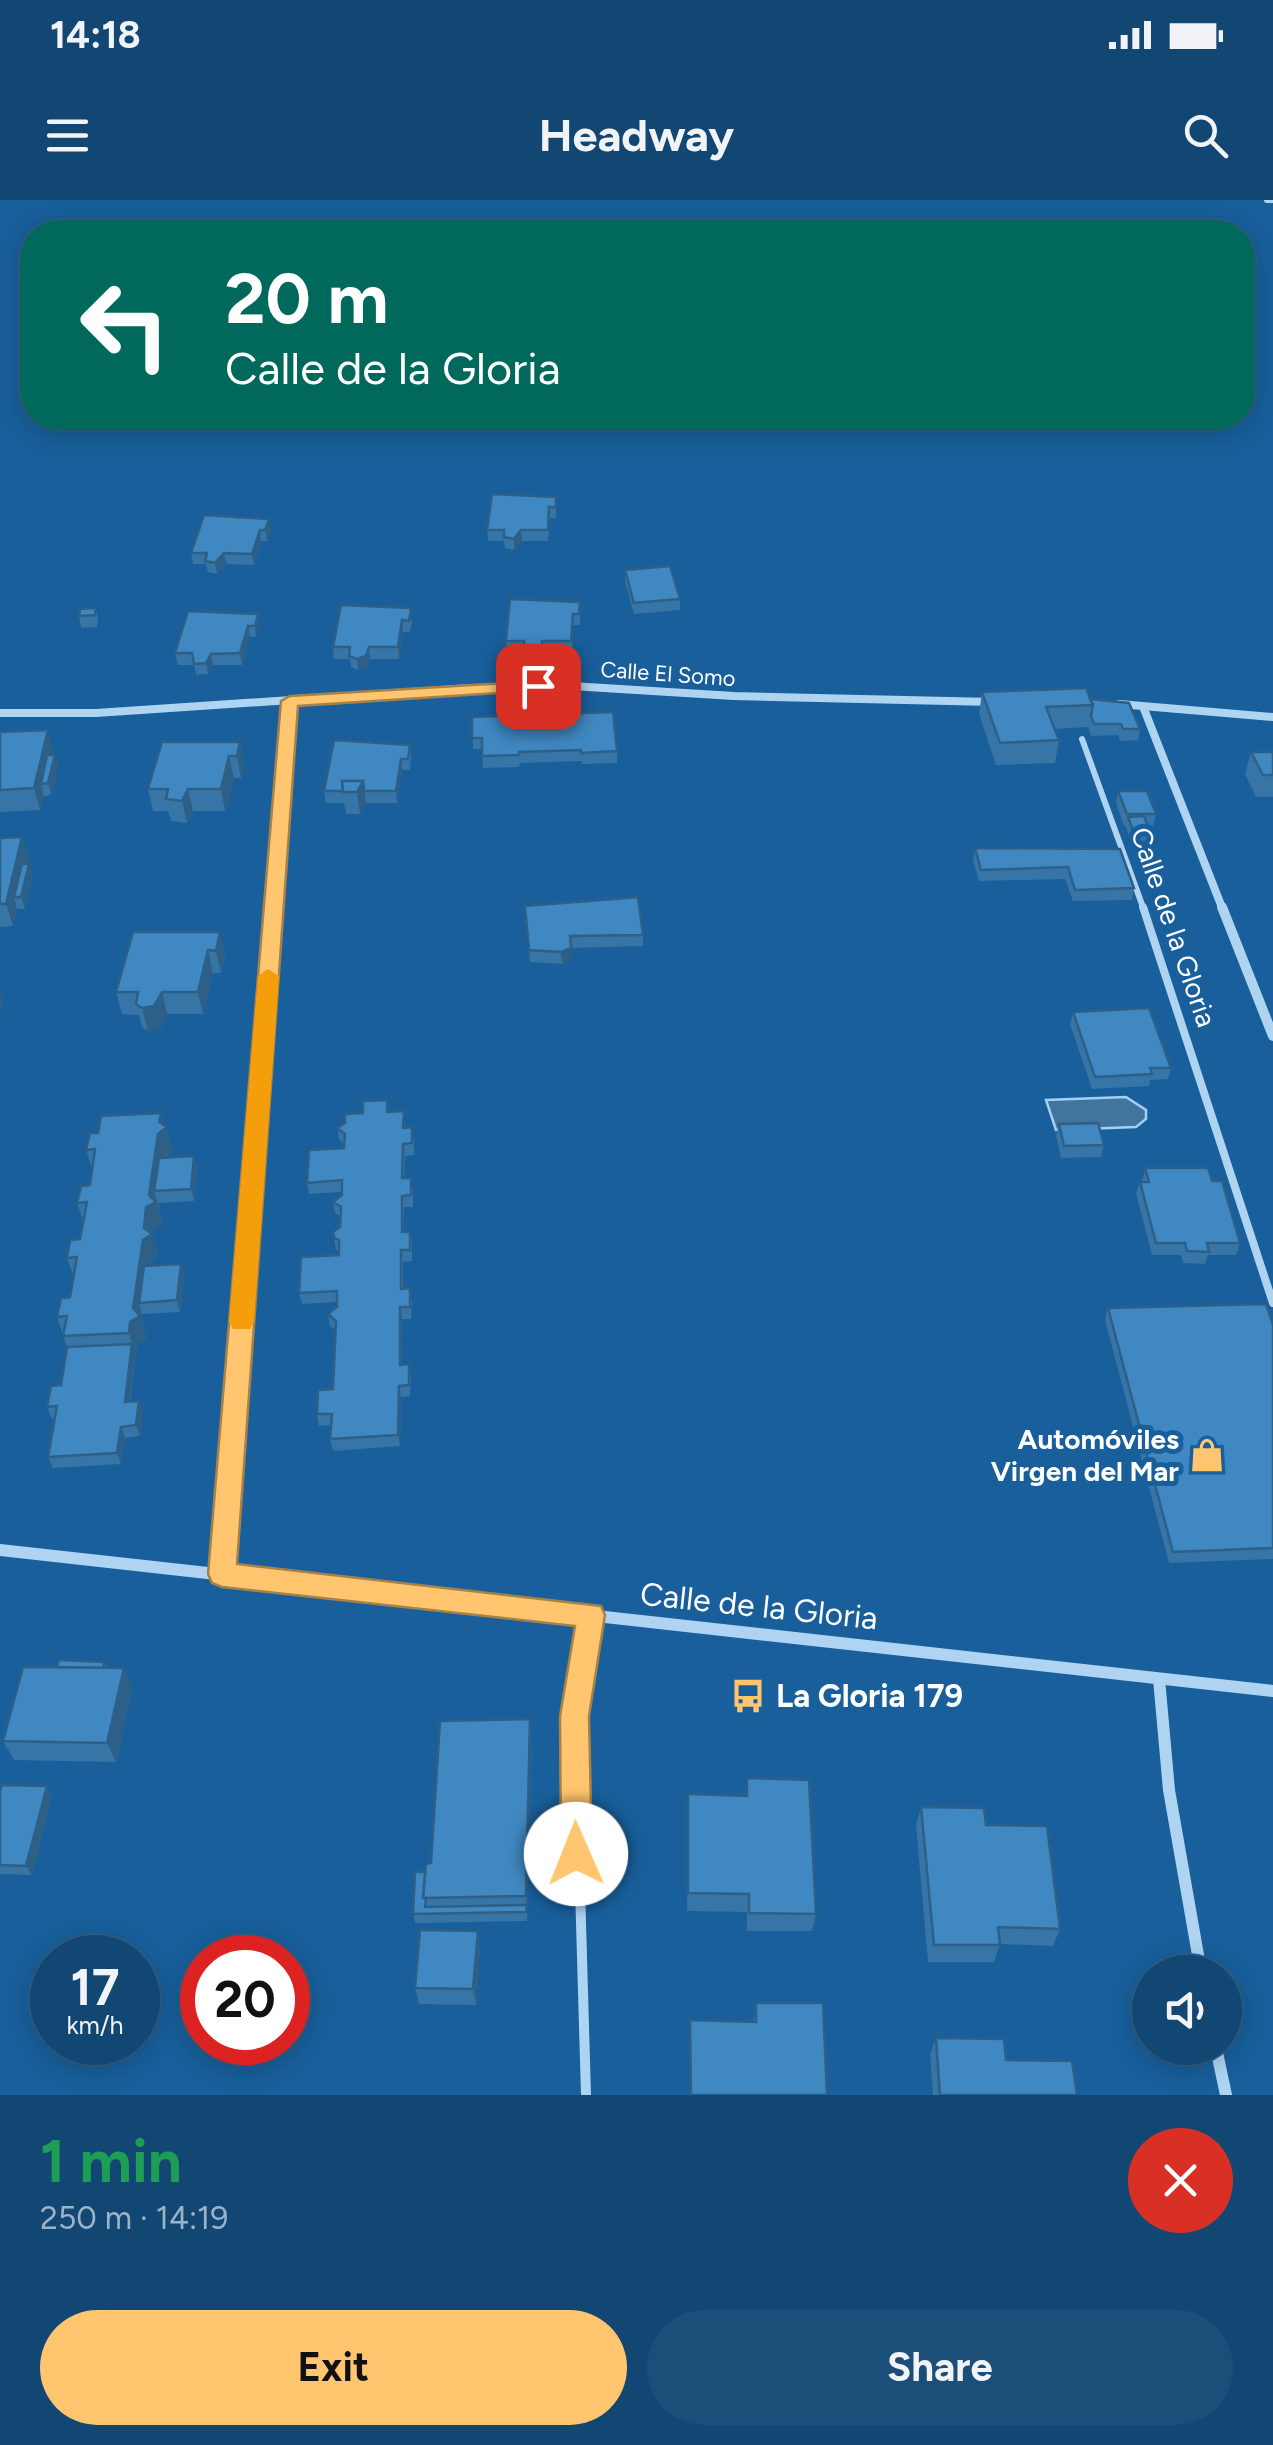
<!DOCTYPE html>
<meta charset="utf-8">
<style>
:root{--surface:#124774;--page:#1b4e79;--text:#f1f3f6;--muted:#9cb2c5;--line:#315f86;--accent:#ffc66f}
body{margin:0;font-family:Figtree,sans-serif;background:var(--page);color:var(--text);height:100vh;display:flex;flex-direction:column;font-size:38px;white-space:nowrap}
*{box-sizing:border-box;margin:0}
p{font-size:32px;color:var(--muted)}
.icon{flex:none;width:55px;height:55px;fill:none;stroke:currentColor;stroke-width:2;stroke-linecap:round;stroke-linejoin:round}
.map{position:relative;height:1895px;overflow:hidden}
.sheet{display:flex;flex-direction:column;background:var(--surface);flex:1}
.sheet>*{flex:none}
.guide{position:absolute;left:20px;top:20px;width:1235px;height:210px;border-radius:40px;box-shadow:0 5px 25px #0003,0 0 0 2px var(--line);background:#00695c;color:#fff;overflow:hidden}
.buttons{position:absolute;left:1132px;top:1755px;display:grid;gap:20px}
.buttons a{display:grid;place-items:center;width:110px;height:110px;border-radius:50%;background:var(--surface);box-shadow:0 5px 25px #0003,0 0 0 2px var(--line);font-size:50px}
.speed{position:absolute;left:30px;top:1735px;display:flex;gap:20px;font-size:50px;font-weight:700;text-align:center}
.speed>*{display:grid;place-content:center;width:130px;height:130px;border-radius:50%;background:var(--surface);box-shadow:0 5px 25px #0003,0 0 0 2px var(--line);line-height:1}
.speed small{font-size:25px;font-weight:400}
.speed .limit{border:15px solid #d22;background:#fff;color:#111}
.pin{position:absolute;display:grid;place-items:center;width:85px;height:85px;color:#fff;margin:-42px;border-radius:20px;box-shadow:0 5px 15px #0006}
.me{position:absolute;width:110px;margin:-55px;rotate:359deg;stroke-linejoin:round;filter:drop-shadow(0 0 8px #0008)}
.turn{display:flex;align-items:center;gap:35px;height:210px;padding:0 40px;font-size:45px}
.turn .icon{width:130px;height:130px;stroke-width:2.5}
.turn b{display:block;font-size:70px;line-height:85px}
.round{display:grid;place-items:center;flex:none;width:105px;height:105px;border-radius:52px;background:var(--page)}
.head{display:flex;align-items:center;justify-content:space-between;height:170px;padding:0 40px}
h1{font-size:60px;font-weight:700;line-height:75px;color:#1e9e55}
.cta{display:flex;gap:20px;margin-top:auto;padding:20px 40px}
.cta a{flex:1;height:115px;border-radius:60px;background:var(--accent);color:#111;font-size:40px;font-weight:700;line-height:115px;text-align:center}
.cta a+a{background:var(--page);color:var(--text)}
.status{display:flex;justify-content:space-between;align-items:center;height:70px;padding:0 50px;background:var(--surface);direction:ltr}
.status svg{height:28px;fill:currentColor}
header{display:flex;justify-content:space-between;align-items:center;height:130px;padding:0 40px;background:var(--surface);font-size:45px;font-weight:700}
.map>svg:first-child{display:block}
</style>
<div class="status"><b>14:18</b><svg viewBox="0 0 49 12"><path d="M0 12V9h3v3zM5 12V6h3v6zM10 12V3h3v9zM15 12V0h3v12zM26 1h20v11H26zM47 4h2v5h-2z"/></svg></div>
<header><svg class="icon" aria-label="menu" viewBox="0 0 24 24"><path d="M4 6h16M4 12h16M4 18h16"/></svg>Headway<svg class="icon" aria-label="search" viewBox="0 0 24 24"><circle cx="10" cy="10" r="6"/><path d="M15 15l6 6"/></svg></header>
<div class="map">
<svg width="1273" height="1895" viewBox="0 0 1273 1895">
<rect width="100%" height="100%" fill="#185f9b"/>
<!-- water -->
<polygon fill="#42759e" stroke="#a1d1f4" stroke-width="2.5" points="1126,897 1146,910 1146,919 1136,927 1056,930 1046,900"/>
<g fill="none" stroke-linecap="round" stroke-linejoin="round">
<!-- service-far2 -->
<g stroke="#aed4f2" stroke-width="6">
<polyline points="1082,539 1144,710"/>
<polyline points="273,710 289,501"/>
</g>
<!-- service-far1 -->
<g stroke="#aed4f2" stroke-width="8">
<polyline points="1143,707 1273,1103"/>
<polyline points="233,1227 273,707"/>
</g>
<!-- service -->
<g stroke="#aed4f2" stroke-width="10">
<polyline points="222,1375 234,1224"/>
<polyline points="586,1895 575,1516 591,1416"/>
</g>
<!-- minor-far3 -->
<polyline stroke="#aed4f2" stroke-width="6" points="1267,0 1273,0"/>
<!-- minor-far2 -->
<g stroke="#aed4f2" stroke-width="8">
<polyline points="1119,504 1273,517"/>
<polyline points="1144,509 1223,710"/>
<polyline points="0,513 96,513 471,488 571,486 734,496 993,502"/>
</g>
<!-- minor-far1 -->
<polyline stroke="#aed4f2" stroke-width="10" points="1222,707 1273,836"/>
<!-- minor -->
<g stroke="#aed4f2" stroke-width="12">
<polyline points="0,1350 1273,1491"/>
<polyline points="1159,1479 1169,1590 1201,1772"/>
<polyline points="1216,1848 1226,1895"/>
</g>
</g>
<!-- wall -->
<g fill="#3775a6">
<polygon points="556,297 556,318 550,318 548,341 522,341 514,350 505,348 504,341 488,341 487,330"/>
<polygon points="204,315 271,330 267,341 261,341 254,365 226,364 217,374 208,372 206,364 193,364 191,353"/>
<polygon points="625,370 680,399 680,410 634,414 625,381"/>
<polygon points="580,402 580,425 573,425 572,452 542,452 541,461 533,463 525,461 524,452 507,452 506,441"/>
<polygon points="341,405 412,420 410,432 403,432 399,459 370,459 367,467 358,470 351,467 350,459 334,459 333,447"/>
<polygon points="96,408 98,419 97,427 81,428 79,416"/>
<polygon points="188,411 259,425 256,437 250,437 242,465 213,465 208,474 196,475 194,465 178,465 175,453"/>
<polygon points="982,492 1090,499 1140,529 1138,540 1120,541 1118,535 1091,536 1088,527 1055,529 1059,540 1055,563 996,565 979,514"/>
<polygon points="472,517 617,551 617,563 582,564 582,561 520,563 519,567 483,568 482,549 473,549"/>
<polygon points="0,532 54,552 53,555 55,555 58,566 51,595 44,596 40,610 0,612"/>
<polygon points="240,542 244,564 241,578 234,578 225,611 193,611 187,623 171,621 168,611 153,611 148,589"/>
<polygon points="410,545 411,556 410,570 402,570 397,603 366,603 360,614 346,614 344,603 326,603 324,591"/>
<polygon points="1251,552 1273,552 1273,597 1256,597 1245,574"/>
<polygon points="1118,591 1156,614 1153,626 1148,626 1150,632 1148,644 1131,644 1126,626 1124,626 1116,603"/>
<polygon points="22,637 29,660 28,664 32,676 25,709 17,709 13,726 0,727 0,638"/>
<polygon points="975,648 1120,649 1134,688 1132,700 1073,701 1065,679 979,681 973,660"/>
<polygon points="525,706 643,735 643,746 571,748 571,760 562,764 530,762"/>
<polygon points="220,732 225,755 221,773 213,773 203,814 167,814 160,829 148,831 142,827 139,815 122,814 116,792"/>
<polygon points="1073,812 1171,868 1168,879 1150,880 1149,886 1092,889 1070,824"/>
<polygon points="389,912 405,923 405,927 414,939 414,955 405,956 404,978 413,989 413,1007 404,1007 403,1032 410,1032 412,1043 412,1061 403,1062 403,1088 412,1100 411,1119 402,1119 402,1139 401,1165 411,1176 410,1196 401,1197 400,1246 333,1251 330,1239 331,1225 319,1226 317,1214 333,1189 335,1130 330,1126 328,1114 337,1107 337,1102 302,1104 299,1093 339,1055 339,1051 336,1050 333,1032 340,1027 341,1017 335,1013 333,1002 342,995 342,992 309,994 307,983 344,948 344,944 339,939 337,928"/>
<polygon points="161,913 173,950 164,958 194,956 197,968 194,1001 158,1003 163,1024 153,1030 152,1035 158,1056 149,1062 149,1066 181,1064 184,1076 180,1112 142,1114 141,1120 147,1138 137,1144 130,1202 143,1212 140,1236 125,1238 121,1264 53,1268 48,1257 55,1218 52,1219 47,1207 61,1185 67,1147 57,1117 70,1097 74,1077 67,1058 80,1039 83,1020 77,1003 90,985 92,968 86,950 98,933"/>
<polygon points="1059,924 1104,945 1101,957 1061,958 1056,936"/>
<polygon points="1145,968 1212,981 1240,1043 1236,1055 1208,1055 1205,1064 1183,1063 1181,1055 1152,1055 1136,993 1140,982 1142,982"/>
<polygon points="1108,1108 1273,1125 1273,1359 1169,1363 1105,1120"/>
<polygon points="104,1462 107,1468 124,1468 132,1488 116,1562 14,1560 3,1541 57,1467"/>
<polygon points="532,1538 527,1721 415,1723 413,1714 431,1663"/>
<polygon points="747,1578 816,1714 812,1731 747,1731 747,1712 687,1711 688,1594 745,1596"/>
<polygon points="0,1590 52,1596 32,1675 0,1674"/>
<polygon points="921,1607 986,1625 1060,1729 1053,1746 1000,1744 994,1762 928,1762 916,1625"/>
<polygon points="480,1748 476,1805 419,1804 415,1788"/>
<polygon points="756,1803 827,1895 690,1895 690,1820 753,1822"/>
<polygon points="936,1838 1006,1860 1077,1895 933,1895 930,1854"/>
</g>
<!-- shaded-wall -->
<g fill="#2d5f87">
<polygon points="269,319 271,330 267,341 265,330"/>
<polygon points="260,330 261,341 254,365 252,354"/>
<polygon points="521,330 522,341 514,350 514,339"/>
<polygon points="224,353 226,364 217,374 215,363"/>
<polygon points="258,414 259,425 256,437 255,426"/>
<polygon points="402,420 403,432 399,459 398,447"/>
<polygon points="248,426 250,437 242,465 240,453"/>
<polygon points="542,441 541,461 533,463 532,452"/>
<polygon points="369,447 370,459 367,467 358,470 357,459"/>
<polygon points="211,454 213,465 208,474 206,463"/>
<polygon points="48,530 54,552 47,583 41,584 44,596 40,610 34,588"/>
<polygon points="240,542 244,564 241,578 237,556"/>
<polygon points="55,555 58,566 51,595 48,583"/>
<polygon points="229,556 234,578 225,611 221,589"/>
<polygon points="401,559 402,570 397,603 396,591"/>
<polygon points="363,581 366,603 360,614 357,592"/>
<polygon points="188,589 193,611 187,623 182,601"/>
<polygon points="22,637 29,660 20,697 14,697 17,709 13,726 6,704"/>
<polygon points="29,664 32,676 25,709 21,697"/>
<polygon points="220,732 225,755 221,773 216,751"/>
<polygon points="571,748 571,760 562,764 561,752"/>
<polygon points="208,750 213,773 203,814 198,792"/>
<polygon points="0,790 3,801 0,815"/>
<polygon points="162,792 167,814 160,829 148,831 142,808"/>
<polygon points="161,913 173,950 164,956 159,991 154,991 163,1024 153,1030 152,1035 158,1056 149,1062 144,1102 139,1103 142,1114 141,1120 147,1138 137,1144 128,1213 125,1202 132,1144 129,1133"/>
<polygon points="194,956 197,968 194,1001 191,989"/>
<polygon points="181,1064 184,1076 180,1112 177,1100"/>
<polygon points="400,1107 402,1119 401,1176 400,1165"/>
<polygon points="399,1186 401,1197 400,1246 398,1235"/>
<polygon points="139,1201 143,1212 140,1236 136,1225"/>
<polygon points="121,1227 125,1238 121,1264 117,1253"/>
<polygon points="124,1468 132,1488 116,1562 107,1543"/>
<polygon points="530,1519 532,1538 527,1721 526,1696"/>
<polygon points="47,1586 52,1596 32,1675 26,1666"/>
<polygon points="478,1731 480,1748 476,1805 473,1789"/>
</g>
<!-- building -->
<g fill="#4088c1" stroke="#2d5f87" stroke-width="2.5">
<polygon points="492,294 556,297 556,307 549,307 548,330 521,330 514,339 504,337 504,330 487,330"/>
<polygon points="204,315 269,319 265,330 260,330 252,354 224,353 215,363 205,361 207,353 191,353"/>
<polygon points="670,366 680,399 634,403 625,370"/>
<polygon points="510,399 580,402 579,414 573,414 571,441 542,441 541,449 532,452 524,449 524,441 506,441"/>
<polygon points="341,405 411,408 409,421 402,420 398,447 369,447 366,456 357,459 349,456 350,447 333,447"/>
<polygon points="96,408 95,415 79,416 80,409"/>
<polygon points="188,411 258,414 255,426 248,426 240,453 211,454 206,463 194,464 192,453 175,453"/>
<polygon points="1086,488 1093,505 1046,507 1059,540 1000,543 982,492"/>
<polygon points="1090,499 1129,503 1140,529 1123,529 1121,524 1094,524 1091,516 1093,505"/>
<polygon points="613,512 617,551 581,553 581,550 519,552 519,555 482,556 482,538 472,538 472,517"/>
<polygon points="48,530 34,588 0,590 0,532"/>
<polygon points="334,540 410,545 408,559 401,559 396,591 364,591 363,581 342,581 343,591 324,591"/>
<polygon points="162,542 240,542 237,556 229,556 221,589 188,589 182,601 166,599 168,589 148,589"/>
<polygon points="1251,552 1273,552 1273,575 1263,575"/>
<polygon points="47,555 55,555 48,583 41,584"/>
<polygon points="342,581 363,581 357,592 343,592"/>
<polygon points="1118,591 1147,591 1156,614 1127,614"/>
<polygon points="1144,616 1150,632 1134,633 1128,617"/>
<polygon points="22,637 6,704 0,704 0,638"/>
<polygon points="975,648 1120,649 1134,688 1075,690 1068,667 981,670"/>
<polygon points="22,664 29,664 21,697 14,697"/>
<polygon points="638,697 643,735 570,736 571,748 561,752 529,750 525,706"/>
<polygon points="133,732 220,732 216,751 208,750 198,792 162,792 154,806 142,808 136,804 138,792 116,792"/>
<polygon points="1149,808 1171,868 1150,868 1152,874 1095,877 1073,812"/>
<polygon points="387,900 387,912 404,911 403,928 412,927 412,943 403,944 402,978 411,978 411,995 402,996 402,1032 410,1032 410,1050 401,1050 401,1089 410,1088 410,1107 400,1107 400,1165 409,1164 409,1185 399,1186 398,1235 330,1239 332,1214 317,1214 318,1190 333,1189 336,1121 328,1114 337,1107 337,1091 299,1093 301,1057 339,1055 339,1040 334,1038 333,1032 340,1027 341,1007 333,1002 342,995 342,980 307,983 309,950 344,948 345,934 337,928 345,923 345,914 363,913 363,901"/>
<polygon points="161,913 159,922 167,927 158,934 149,995 156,1002 146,1007 144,1028 152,1034 143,1040 133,1108 140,1116 130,1122 129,1133 63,1136 67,1116 57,1117 61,1098 70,1097 77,1057 67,1058 70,1040 80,1039 87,1002 77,1003 81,986 90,985 95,949 86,950 90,933 98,933 101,916"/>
<polygon points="1098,923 1104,945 1064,946 1059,924"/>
<polygon points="194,956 191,989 154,991 159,958"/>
<polygon points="1145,968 1208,968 1212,981 1222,981 1240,1043 1207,1043 1209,1052 1187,1051 1185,1043 1156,1043 1140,982 1149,982"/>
<polygon points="181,1064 177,1100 139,1103 144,1066"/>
<polygon points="1266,1104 1273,1125 1273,1348 1173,1352 1108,1108"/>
<polygon points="132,1144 125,1202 139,1201 136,1225 121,1227 117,1253 48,1257 57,1206 47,1207 51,1186 61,1185 67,1147"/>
<polygon points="59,1460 104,1462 103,1468 57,1467"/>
<polygon points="23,1467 124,1468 107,1543 3,1541"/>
<polygon points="530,1519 526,1696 423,1698 426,1664 431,1663 440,1521"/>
<polygon points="747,1578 809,1580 816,1714 749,1713 749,1694 688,1693 688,1594 747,1596"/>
<polygon points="2,1585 47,1586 26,1666 0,1665 0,1590"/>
<polygon points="921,1607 984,1608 986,1625 1047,1626 1060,1729 998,1727 1000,1745 934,1745"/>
<polygon points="415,1672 425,1672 423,1698 426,1698 425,1707 527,1705 526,1712 413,1714"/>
<polygon points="420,1730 478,1731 473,1789 415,1788"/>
<polygon points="756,1803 823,1803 827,1895 691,1895 690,1820 756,1822"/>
<polygon points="936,1838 1004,1839 1006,1860 1072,1861 1077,1895 940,1895"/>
</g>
<!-- route -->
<polygon fill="#ffc66f" stroke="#a68148" stroke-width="2.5" points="538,481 546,486 544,490 298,506 237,1364 601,1406 605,1415 589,1516 592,1654 587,1664 576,1669 565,1664 561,1654 560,1516 575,1426 222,1387 212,1383 208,1374 281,501 290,496"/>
<!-- slow -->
<polygon fill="#f59e0b" points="268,769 279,776 254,1122 250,1129 233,1129 229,1122 258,776"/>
<!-- icons -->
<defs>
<g id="shop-bare" transform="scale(2.7)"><path d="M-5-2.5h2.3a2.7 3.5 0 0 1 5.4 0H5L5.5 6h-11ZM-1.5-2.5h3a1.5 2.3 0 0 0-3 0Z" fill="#ffc66f" stroke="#185f9b" stroke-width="2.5" paint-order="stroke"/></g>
<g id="bus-bare" transform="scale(2.7)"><path d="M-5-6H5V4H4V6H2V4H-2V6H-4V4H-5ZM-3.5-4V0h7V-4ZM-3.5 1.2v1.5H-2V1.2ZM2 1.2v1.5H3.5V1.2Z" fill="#ffc66f" stroke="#185f9b" stroke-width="2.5" paint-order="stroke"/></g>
</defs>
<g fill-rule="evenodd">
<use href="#shop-bare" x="1207" y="1255"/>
<use href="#bus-bare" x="748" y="1496"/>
</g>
<g text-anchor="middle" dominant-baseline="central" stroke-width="10" stroke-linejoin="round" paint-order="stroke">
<!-- far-street labels -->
<g font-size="22" fill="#fff" stroke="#185f9b">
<text transform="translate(668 474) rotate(4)">Calle El Somo</text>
</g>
<!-- street labels -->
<g font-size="28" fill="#fff" stroke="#185f9b">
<text transform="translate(1174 727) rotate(71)">Calle de la Gloria</text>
</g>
<!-- poi labels -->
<g font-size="28" font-weight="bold" fill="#fff" stroke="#185f9b" text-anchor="end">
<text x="1179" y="1239">Automóviles<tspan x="1179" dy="32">Virgen del Mar</tspan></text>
</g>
<!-- near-street labels -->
<g font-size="32" fill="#fff" stroke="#185f9b">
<text transform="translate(759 1406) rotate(6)">Calle de la Gloria</text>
</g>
<!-- near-poi labels -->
<g font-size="32" font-weight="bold" fill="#fff" stroke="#185f9b" text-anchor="start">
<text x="776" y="1496">La Gloria 179</text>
</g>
</g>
</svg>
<div class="buttons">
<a><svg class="icon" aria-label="sound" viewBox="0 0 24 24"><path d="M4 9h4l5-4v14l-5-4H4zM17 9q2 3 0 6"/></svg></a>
</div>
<div class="speed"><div>17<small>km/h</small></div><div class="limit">20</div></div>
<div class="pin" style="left:538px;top:486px;background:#d93025"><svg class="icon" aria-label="arrive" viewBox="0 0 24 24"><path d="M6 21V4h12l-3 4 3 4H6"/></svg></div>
<svg class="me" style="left:576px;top:1654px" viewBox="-20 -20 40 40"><circle r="19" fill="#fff"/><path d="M0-13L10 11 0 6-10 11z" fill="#ffc66f"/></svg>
<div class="guide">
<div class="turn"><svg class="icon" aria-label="left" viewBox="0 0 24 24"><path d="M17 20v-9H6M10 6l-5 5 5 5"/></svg><div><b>20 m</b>Calle de la Gloria</div></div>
</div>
</div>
<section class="sheet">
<div class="head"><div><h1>1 min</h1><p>250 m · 14:19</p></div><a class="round" style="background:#d93025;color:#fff"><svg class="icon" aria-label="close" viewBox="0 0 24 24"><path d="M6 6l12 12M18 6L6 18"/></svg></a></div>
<div class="cta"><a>Exit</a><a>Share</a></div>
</section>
